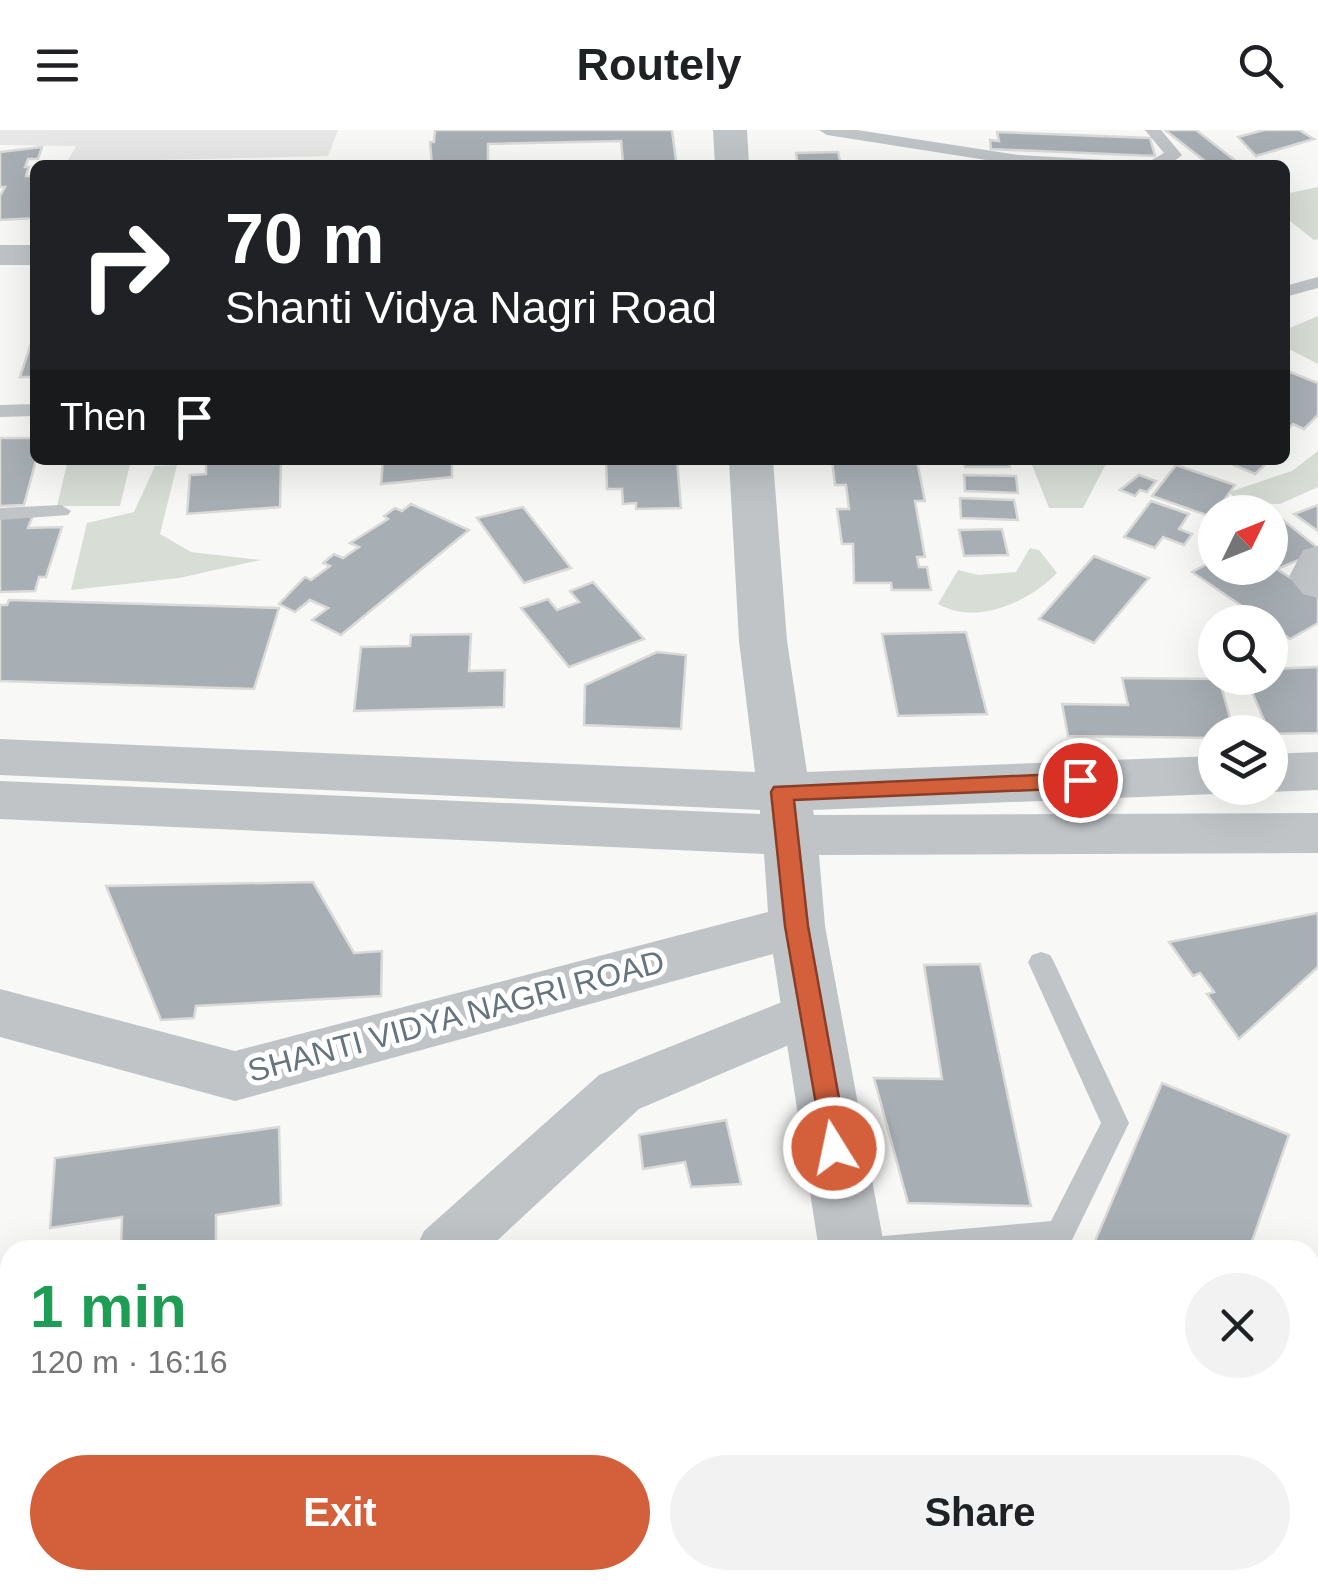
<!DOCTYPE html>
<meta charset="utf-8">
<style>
:root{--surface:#fff;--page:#f2f2f2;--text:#202124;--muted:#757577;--accent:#d4603b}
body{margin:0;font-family:Arial,sans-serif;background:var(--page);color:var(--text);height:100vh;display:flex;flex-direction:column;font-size:38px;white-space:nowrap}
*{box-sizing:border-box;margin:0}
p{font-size:32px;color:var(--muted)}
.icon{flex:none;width:55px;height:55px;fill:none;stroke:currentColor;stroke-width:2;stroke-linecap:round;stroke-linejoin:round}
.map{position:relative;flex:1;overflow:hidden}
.side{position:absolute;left:0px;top:1110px;width:1320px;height:350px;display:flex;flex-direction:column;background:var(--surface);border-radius:30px 30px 0 0;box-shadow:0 10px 40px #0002}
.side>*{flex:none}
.hud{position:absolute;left:30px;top:30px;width:1260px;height:305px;border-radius:15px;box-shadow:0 10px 40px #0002;background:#202124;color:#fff;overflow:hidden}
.needle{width:65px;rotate:47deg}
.buttons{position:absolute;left:1198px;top:365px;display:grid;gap:20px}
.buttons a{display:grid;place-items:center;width:90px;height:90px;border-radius:50%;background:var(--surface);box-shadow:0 10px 40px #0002;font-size:50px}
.pin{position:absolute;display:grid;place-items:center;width:85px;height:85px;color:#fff;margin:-42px;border:5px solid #fff;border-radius:50%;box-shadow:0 2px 10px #0007}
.me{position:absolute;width:110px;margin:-55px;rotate:350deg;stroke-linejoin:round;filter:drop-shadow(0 0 8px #0008)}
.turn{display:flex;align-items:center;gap:35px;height:210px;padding:0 30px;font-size:45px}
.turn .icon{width:130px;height:130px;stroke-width:2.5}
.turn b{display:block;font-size:70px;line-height:85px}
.then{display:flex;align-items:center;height:95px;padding:0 30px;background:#0003;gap:20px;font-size:38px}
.round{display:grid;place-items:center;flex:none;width:105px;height:105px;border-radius:52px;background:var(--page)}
.head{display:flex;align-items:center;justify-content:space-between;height:170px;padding:0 30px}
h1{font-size:60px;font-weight:600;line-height:75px;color:#1e9e55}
.primary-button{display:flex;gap:20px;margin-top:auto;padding:20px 30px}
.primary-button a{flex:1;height:115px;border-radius:60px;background:var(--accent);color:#fff;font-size:40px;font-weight:600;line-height:115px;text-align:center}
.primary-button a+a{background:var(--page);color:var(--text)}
header{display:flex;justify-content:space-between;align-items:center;height:130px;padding:0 30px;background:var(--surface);font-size:45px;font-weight:600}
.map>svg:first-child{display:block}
</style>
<header><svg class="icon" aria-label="menu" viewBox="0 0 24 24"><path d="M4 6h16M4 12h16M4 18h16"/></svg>Routely<svg class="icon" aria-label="search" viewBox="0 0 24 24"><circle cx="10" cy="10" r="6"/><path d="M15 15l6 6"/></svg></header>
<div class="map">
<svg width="1318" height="1460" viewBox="0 0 1318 1460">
<rect width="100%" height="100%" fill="#f8f8f6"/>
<!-- built -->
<polygon fill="#e6e7e6" points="0,0 338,0 328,26 67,32 76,16 0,15"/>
<!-- green -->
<g fill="#d8ddd6">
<polygon points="1318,57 1318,109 1314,110 1285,87 1285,64"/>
<polygon points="1318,186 1318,234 1285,217 1285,200"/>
<polygon points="1318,321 1318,357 1280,374 1239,373 1229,362 1292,341"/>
<polygon points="68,330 131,330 120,376 57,376"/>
<polygon points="1030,330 1108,330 1083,378 1049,378"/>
<polygon points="177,335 160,404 191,422 261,430 179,448 71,460 87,393 134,382 155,336"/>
<path d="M1030 418 1039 420 1057 443C1029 472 976 496 938 474L958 440 978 445 1016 442Z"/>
</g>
<!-- building -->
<g fill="#a8afb4" stroke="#dadad8" stroke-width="2.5">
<polygon points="435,0 672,0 676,31 623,32 621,11 488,14 488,35 432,35 430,12 434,12"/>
<polygon points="1165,0 1196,0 1241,35 1210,35"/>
<polygon points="1264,0 1299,0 1314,9 1256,26 1238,7"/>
<polygon points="997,2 1150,8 1155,26 991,19 990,10 999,11"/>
<polygon points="42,17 38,29 28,29 25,37 29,37 26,46 35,46 35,88 0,90 0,66 5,57 0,57 0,22"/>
<polygon points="838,22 841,35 798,35 796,23"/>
<polygon points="35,201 35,247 20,247"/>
<polygon points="1285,240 1318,253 1318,285 1304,299 1293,294 1285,302"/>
<polygon points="0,308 35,308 36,330 24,375 0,376"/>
<polygon points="206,330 281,330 280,377 187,384 190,345 206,344"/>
<polygon points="383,330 452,330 452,347 381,354"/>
<polygon points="617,330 677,330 681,378 636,379 636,373 623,374 622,359 607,359 606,332"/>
<polygon points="963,330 1008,330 1010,337 965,337"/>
<polygon points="1239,330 1270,330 1255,344 1234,335"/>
<polygon points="832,331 917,331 925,371 915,371 925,427 917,427 919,437 927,437 931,460 892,460 891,453 854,453 853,414 842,414 837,379 849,379 846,355 835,355"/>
<polygon points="1176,335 1235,355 1212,387 1152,366"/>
<polygon points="964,345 1016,346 1018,363 965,361"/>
<polygon points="1139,345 1156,351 1147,362 1140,360 1135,366 1120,360"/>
<polygon points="960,368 1014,370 1018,390 961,388"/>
<polygon points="1151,371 1189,384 1179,399 1192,404 1184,415 1163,407 1155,418 1124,407"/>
<polygon points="411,374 469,400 341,505 312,490 328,478 310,470 295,482 279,474 305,447 311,450 330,436 323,433 334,424 343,428 359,417 350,413 388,389 384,386 395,378 402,381"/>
<polygon points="1318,375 1318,401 1294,384"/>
<polygon points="523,377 571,438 524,453 477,388"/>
<polygon points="33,385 28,398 62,397 46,447 39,447 35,461 0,462 0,387"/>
<polygon points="1278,386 1318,418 1318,422 1277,439 1318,466 1318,493 1290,509 1192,442 1215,430 1215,438 1270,438 1270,390"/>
<polygon points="1002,399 1008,425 964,426 959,400"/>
<polygon points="1094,426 1149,448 1094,513 1039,489"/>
<polygon points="593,452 644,509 569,537 521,478 548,469 557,480 579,472 570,461"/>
<polygon points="9,470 279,478 254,559 0,551 0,475 7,475"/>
<polygon points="966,502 987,584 898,586 882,504"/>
<polygon points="471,504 469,541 505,540 504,577 354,581 361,517 410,516 411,505"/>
<polygon points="657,522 686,525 681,599 584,595 585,555"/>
<polygon points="1318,537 1318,603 1270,604 1246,548 1270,548 1270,539"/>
<polygon points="1122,548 1219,549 1234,602 1215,602 1215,608 1068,606 1062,574 1128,575"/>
<polygon points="313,752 354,823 382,821 381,866 196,876 194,888 161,890 106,756"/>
<polygon points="1318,783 1318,837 1239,909 1207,864 1214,862 1200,843 1193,846 1169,812"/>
<polygon points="980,834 1031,1076 908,1073 874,948 942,949 924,835"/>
<polygon points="1162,953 1289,1005 1249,1120 1101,1120 1093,1116"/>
<polygon points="726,990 741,1054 691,1057 685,1032 643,1039 639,1005"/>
<polygon points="279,997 281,1075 216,1085 216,1120 121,1120 122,1087 50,1098 55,1028"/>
<polygon points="362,1450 444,1450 434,1460 371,1460"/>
<polygon points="608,1450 772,1450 773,1460 608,1460"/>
<polygon points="1121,1450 1268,1450 1271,1460 1124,1460"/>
</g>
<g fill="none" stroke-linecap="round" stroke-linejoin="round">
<!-- service -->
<g fill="#c0c4c7" fill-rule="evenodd">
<polygon points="819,0 857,0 1018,25 1107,30 1115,35 1018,35 827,5"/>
<path d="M1145 0H1161L1182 25C1171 36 1158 35 1143 35L1164 23Z"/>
<polygon points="1318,147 1318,158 1285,167 1285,156"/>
<polygon points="35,274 35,286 0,287 0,275"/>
<polygon points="61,375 71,381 68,385 0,390 0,378"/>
<polygon points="1041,822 1050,825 1054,832 1129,993 1071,1112 1020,1120 858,1120 862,1110 873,1107 1051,1091 1101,993 1028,832 1032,825"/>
</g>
<!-- minor -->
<g fill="#c0c4c7" fill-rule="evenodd">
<rect x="0" y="115" width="35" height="20"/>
<polygon points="1318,416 1318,468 1303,464 1289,447 1303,420"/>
<polygon points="812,860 831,867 839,882 831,897 639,979 487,1120 415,1120 424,1101 599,945"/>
<polygon points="45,1450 122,1450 118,1460 40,1460"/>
<polygon points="535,1450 608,1450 604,1460 530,1460"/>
</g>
<!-- tertiary -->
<g fill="#c0c4c7" fill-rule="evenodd">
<polygon points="713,0 747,0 749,35 715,35"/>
<polygon points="729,330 773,330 787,511 807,642 1215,626 1215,658 1234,658 1215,664 813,680 814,685 1318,683 1318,723 819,725 825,796 885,1120 819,1120 773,824 235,971 0,907 0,859 235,921 768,782 764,724 0,689 0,651 760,684 760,680 0,645 0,609 755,642 739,511"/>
<polygon points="1318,622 1318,660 1270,662 1256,658 1270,658 1270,624"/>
<polygon points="862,1450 938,1450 939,1460 863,1460"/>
</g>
</g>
<!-- route -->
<polygon fill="#d4603b" stroke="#8a3e26" stroke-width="2.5" points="1080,643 1091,650 1080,658 794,670 808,796 848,1018 844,1026 834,1029 825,1026 785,796 771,662 774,657"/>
<g text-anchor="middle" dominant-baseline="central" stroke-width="10" stroke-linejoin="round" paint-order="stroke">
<!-- street labels -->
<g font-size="32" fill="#66747e" stroke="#fff">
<text transform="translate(456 886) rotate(-15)">SHANTI VIDYA NAGRI ROAD</text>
</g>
</g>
</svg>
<div class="buttons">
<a><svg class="needle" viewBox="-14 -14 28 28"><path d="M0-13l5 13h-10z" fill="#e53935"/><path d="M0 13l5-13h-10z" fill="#757577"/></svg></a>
<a><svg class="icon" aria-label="search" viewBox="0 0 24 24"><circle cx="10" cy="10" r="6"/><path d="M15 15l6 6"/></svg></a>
<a><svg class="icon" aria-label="layers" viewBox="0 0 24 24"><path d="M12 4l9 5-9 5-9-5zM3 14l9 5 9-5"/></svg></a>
</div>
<div class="pin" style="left:1080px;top:650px;background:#d93025"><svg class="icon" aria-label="arrive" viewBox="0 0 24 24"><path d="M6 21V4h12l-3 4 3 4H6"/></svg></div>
<svg class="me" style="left:834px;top:1018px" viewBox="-20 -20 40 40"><circle r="17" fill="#d4603b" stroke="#fff" stroke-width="3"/><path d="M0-11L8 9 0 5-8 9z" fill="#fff"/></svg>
<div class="hud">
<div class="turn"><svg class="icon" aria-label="right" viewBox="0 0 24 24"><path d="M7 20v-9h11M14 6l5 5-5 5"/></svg><div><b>70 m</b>Shanti Vidya Nagri Road</div></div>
<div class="then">Then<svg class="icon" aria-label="arrive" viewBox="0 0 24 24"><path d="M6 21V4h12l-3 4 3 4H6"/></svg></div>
</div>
<section class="side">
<div class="head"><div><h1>1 min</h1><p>120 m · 16:16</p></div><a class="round"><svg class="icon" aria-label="close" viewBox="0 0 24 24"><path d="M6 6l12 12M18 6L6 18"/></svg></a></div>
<div class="primary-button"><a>Exit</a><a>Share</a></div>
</section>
</div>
